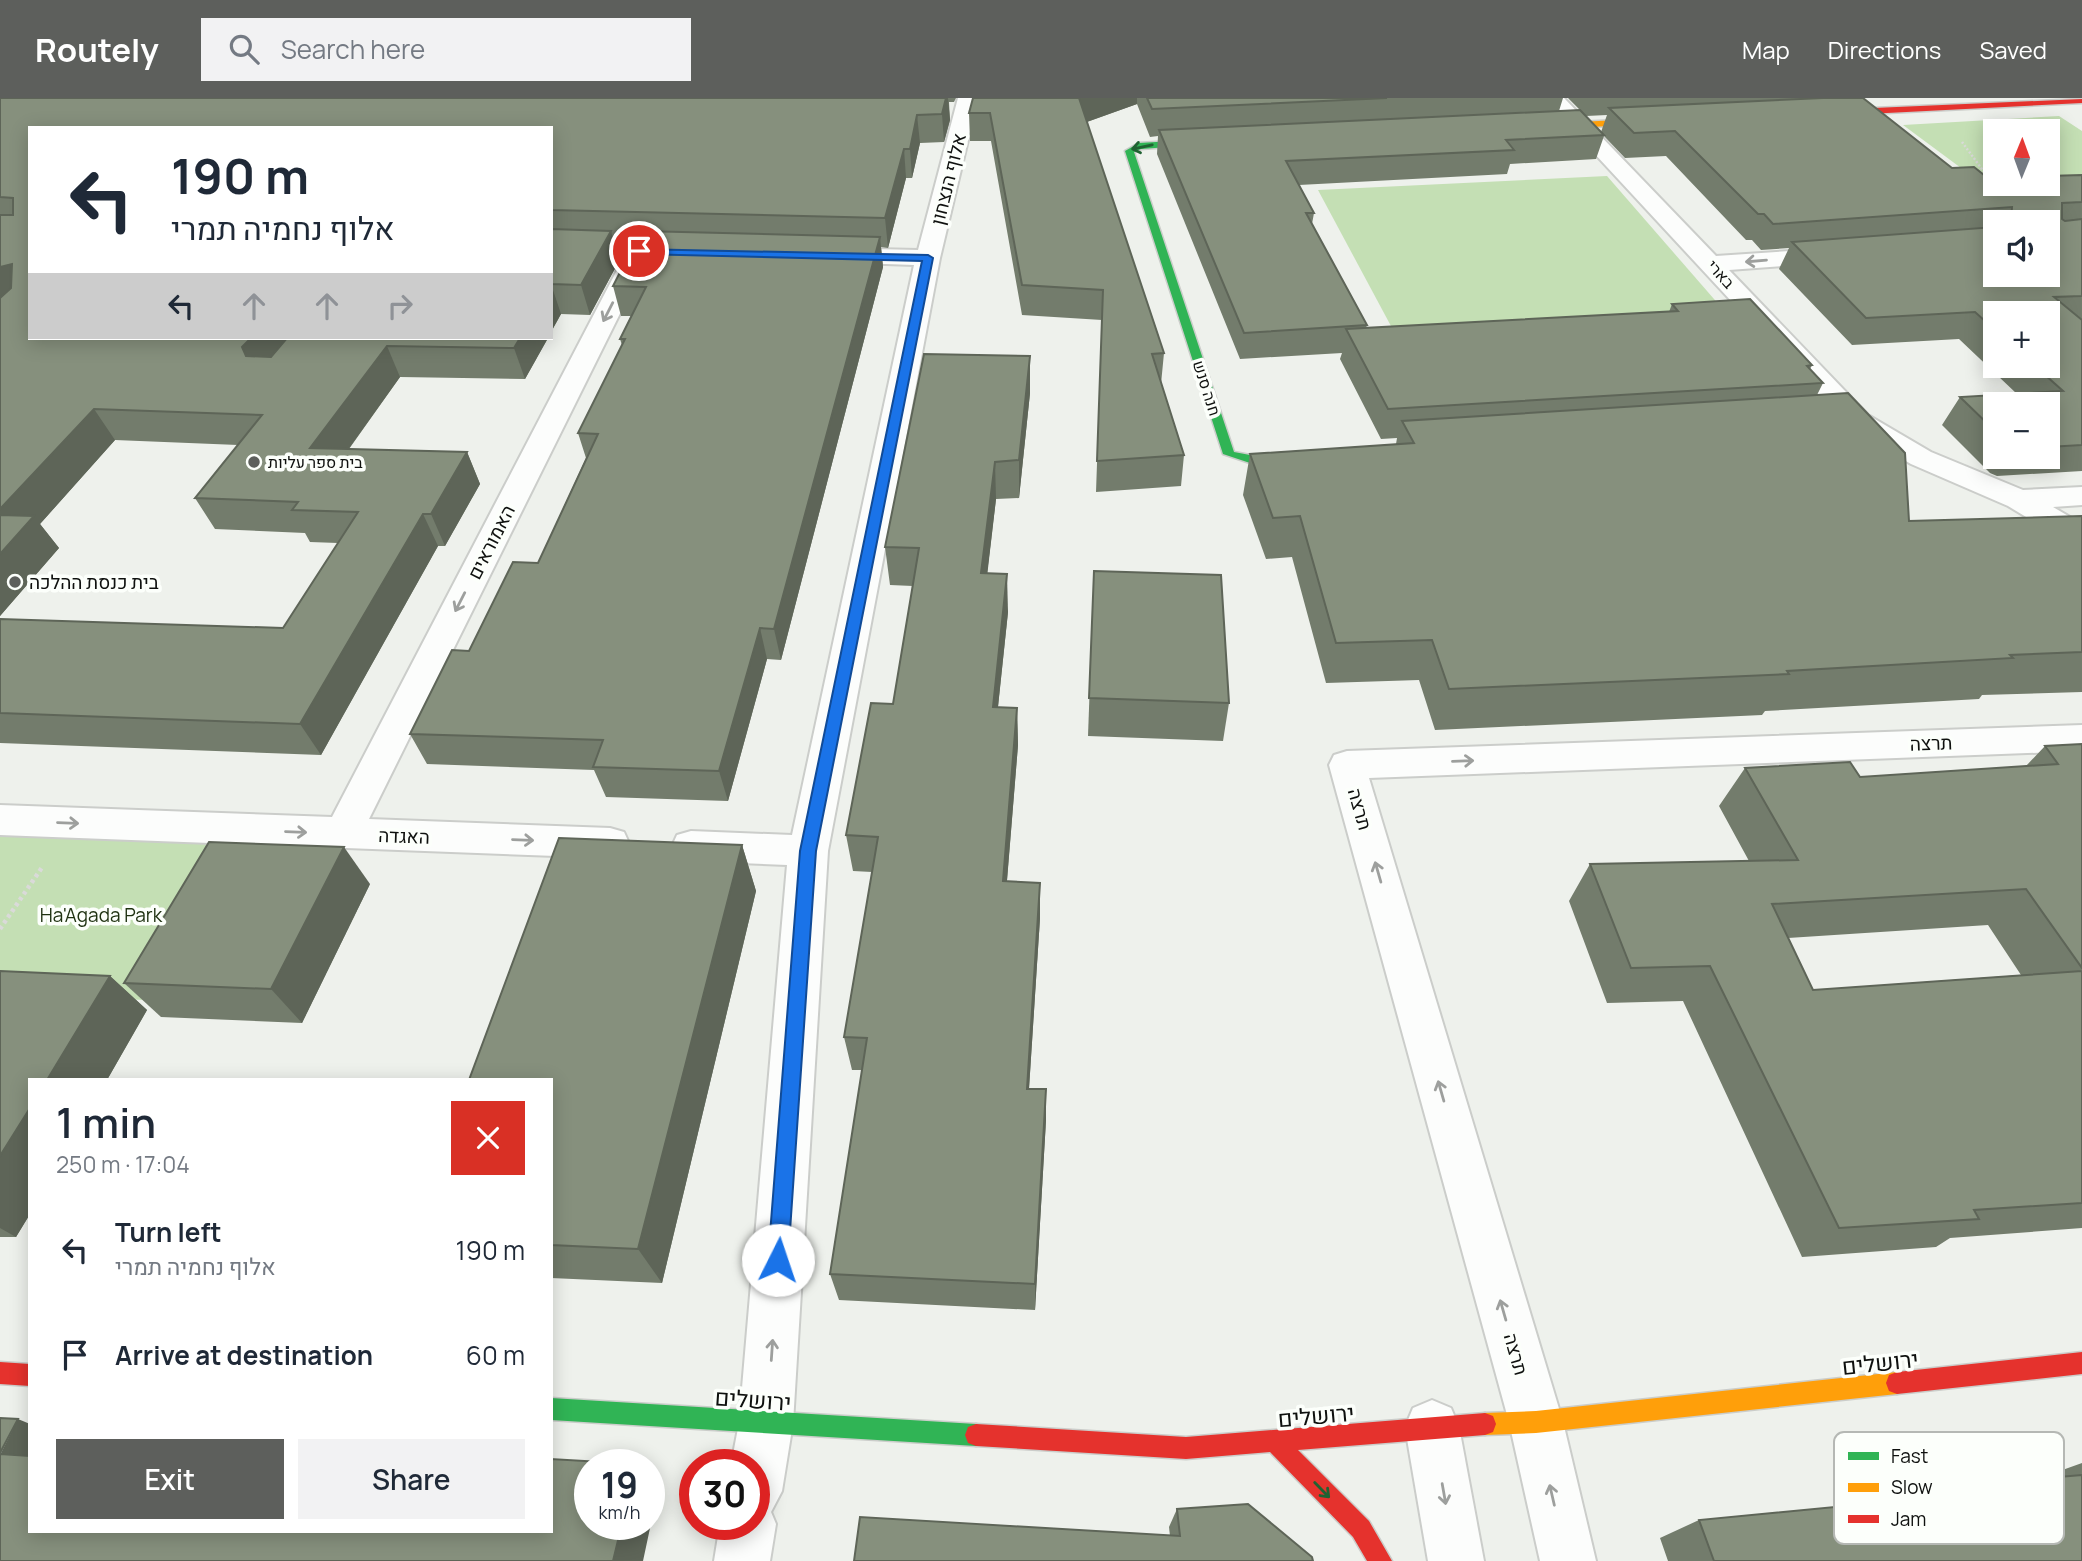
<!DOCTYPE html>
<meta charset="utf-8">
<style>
:root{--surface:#fff;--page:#f2f2f3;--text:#1f2937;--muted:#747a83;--accent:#5d5f5c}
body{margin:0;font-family:Manrope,Heebo,sans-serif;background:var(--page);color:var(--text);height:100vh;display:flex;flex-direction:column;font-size:26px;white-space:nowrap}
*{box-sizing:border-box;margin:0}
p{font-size:23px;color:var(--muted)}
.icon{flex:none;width:38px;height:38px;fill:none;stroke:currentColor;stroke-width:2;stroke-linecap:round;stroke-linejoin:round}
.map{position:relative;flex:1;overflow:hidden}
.details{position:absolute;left:28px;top:980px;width:525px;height:455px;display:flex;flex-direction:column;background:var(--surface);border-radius:0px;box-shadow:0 4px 18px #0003}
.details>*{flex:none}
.top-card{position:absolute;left:28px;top:28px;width:525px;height:214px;border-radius:0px;box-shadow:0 4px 18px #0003;background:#fff;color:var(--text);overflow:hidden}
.needle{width:46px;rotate:1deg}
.fabs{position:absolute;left:1983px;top:21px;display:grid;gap:14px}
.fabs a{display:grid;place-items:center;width:77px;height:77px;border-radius:0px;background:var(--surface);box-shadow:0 4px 18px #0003;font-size:35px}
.speed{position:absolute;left:574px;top:1351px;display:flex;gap:14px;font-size:35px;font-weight:700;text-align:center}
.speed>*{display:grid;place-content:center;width:91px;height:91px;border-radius:50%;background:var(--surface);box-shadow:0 4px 18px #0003;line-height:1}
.speed small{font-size:18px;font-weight:400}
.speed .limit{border:10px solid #d22;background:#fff;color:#111}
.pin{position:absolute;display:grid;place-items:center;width:60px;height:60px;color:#fff;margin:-30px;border:4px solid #fff;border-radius:50%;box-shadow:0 2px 7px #0007}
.me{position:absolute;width:77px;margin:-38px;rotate:4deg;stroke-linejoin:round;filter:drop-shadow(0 0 5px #0008)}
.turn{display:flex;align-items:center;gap:24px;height:147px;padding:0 28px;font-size:32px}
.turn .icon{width:91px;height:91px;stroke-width:2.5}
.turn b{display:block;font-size:49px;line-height:60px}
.lanes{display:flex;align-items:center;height:66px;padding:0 28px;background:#0003;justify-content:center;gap:35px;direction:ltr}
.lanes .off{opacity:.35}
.round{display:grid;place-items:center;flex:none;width:74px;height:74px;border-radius:0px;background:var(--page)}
.summary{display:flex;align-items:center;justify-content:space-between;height:119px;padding:0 28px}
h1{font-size:42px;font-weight:600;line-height:52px}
.action{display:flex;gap:14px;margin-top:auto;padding:14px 28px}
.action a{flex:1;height:80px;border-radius:0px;background:var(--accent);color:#fff;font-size:28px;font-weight:600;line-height:80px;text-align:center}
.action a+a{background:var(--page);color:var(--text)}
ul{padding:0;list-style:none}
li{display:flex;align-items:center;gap:21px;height:105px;padding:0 28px}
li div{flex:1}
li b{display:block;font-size:26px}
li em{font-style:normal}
header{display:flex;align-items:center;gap:42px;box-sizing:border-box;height:98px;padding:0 35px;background:var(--accent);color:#fff}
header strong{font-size:33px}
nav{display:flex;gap:38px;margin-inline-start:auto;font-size:24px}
.search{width:490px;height:63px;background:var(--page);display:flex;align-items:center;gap:18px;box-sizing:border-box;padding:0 24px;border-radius:0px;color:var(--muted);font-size:26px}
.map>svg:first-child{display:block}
</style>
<header>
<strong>Routely</strong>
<div class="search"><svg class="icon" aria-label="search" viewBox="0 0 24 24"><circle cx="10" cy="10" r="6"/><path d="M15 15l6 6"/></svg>Search here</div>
<nav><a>Map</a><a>Directions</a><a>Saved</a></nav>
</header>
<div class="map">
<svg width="2082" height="1463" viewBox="0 0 2082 1463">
<rect width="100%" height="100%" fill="#eef1ec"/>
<!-- green -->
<g fill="#c4dfb4" fill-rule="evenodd">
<path d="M2059 18 2082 33V84L1988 90 1903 27ZM1995 33H2048V86H1995Z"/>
<polygon points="1607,78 1734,224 1399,243 1318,92"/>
<polygon points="0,730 242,738 149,902 0,898"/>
</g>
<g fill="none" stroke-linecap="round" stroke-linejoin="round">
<!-- street casing -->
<g stroke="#cbcdca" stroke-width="4">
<g id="street">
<polygon points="958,0 978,0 940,160 828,753 793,1325 782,1393 771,1414 776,1426 770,1463 714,1463 720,1426 754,1426 754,1367 731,1367 739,1325 787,767 691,763 677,759 672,748 677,737 691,733 792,737 914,167 828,164 819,162 816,157 819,152 828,150 918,152"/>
<polygon points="1543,0 1564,0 1716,158 1836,150 1845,152 1848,157 1845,162 1836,164 1729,172 1868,317 1931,354 2023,392 2082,389 2082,407 2053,409 2082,426 2082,449 2071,446 2008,408 1911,366 1848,329"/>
<polygon points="639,146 647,148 651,153 369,721 610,730 624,734 629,745 624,756 610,760 0,737 0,707 332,719 627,153 631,148"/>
<polygon points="2082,627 2082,653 1369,680 1563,1324 1596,1463 1540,1463 1509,1324 1329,667 1334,657 1347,653"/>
<polygon points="1432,1302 1451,1310 1459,1329 1484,1463 1428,1463 1405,1329 1413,1310"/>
</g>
</g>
<!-- fast casing -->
<g stroke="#cbcdca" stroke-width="3">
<g id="fast">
<polygon points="1208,41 1211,42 1211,46 1141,51 1134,54 1234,354 1250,357 1300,354 1306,358 1304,361 1250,365 1223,356 1125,53 1139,45"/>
<polygon points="551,1300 976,1326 984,1329 987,1337 984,1345 976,1348 551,1322"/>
</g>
</g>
<!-- slow casing -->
<g stroke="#cbcdca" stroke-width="3">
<g id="slow">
<polygon points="1656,20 1659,21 1659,25 1541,32 1537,29 1541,26"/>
<polygon points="1897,1274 1905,1277 1908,1285 1905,1293 1897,1296 1536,1335 1485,1337 1477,1334 1474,1326 1477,1318 1485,1315 1536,1313"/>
</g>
</g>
<!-- jam casing -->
<g stroke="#cbcdca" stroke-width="3">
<g id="jam">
<polygon points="2082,1 2082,5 1828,18 1824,15 1828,12"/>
<polygon points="2082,1254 2082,1276 1897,1296 1889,1293 1886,1285 1889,1277 1897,1274"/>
<polygon points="0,1264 30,1266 30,1288 0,1286"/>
<polygon points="1485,1315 1493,1318 1496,1326 1493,1334 1485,1337 1298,1352 1369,1423 1392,1463 1367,1463 1353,1439 1270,1354 1186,1361 976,1348 968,1345 965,1337 968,1329 976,1326 1186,1339"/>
</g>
</g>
<!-- path-far1 -->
<polyline stroke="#dadad9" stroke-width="2.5" stroke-dasharray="2 2" stroke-linecap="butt" points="1962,44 1990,82"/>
<!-- path -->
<polyline stroke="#dadad9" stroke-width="4.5" stroke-dasharray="3.5 3.5" stroke-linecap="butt" points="0,831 43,768"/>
<!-- street -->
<use href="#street" fill="#fcfdfc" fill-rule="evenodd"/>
<!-- fast -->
<use href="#fast" fill="#30b455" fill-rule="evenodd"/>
<!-- slow -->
<use href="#slow" fill="#ff9f0a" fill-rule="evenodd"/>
<!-- jam -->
<use href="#jam" fill="#e5322d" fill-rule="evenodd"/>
</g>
<!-- wall -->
<g fill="#737c6c" fill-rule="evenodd">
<polygon points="0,0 956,0 954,4 949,4 950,22 944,44 920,45 912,80 906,80 888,150 881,149 883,169 781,562 767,561 728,703 606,699 594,672 427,666 410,636 469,553 538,465 586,360 578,335 622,247 620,241 631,218 621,218 613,188 636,143 613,143 619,163 590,217 561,216 551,234 551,30 30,240 548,240 525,281 400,279 349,351 467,354 480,386 445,448 438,448 321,657 0,645 0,521 283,530 338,445 310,444 305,435 215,431 195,400 238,347 115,342 40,426 59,450 0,518"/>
<path d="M973 0H1563L1559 13 1580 12 1568 0H1863L1952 70 1989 81 2082 77V373L1997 378 1990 375 1942 327 1960 299 2017 296 1959 241 1852 247 1779 171 1789 150 1761 152 1752 142H1746L1666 58 1625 60 1604 38 1596 61 1510 66 1507 76 1299 87 1314 115 1312 126 1367 227 1366 230 1669 214 1672 206 1812 267 1810 271 1823 285 1817 297 1909 423 2082 418V594L1982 597 1979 601 1765 613 1762 617 1435 632 1419 582 1326 585 1292 459 1266 461 1243 397 1250 356 1396 346 1397 340 1381 341 1340 261 1342 255 1240 261 1157 56 1158 38 1150 39 1137 6 1087 24 1164 255 1161 286 1184 357 1181 388 1096 394 1102 222 1022 217 991 43H970L969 15ZM1607 17 1601 34 1586 18ZM1995 124H2048L1995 177ZM1995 215 2048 268H1995ZM1995 306H2048V359H1995Z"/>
<polygon points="1030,258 1030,295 1019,400 996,401 987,476 1008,514 998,609 1017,610 1018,647 1007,783 1040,785 1040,820 1029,991 1046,1022 1035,1212 839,1202 830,1176 862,972 852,972 844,939 872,774 853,773 846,737 893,606 913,488 890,487 885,449"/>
<polygon points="1094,473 1229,605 1223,643 1088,638"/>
<path d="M2082 646V1130L1950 1140 1936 1149 1802 1159 1683 903 1607 905 1569 803 1590 766 1749 763 1719 708 1745 670 1860 679 2026 668 2045 648ZM1988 827 2021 877 1813 892 1788 840Z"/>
<polygon points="742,747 756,793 662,1185 551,1180 551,982"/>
<polygon points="370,786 302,925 161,919 124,885"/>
<polygon points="0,873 110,878 147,912 107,982 30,982 30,1116 16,1139 0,1139"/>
<polygon points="2082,1365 2082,1463 1668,1463 1660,1440 1699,1422 1869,1406 1903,1392 2056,1379 2054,1375"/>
<polygon points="1177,1411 1313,1463 1170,1438 1169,1429"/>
</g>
<!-- shaded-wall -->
<g fill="#5e6558">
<polygon points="946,0 948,0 950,22 944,44 942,16"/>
<polygon points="1078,0 1137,0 1137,6 1078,27"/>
<polygon points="917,17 920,45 912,80 910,51"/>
<polygon points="904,51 906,80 888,150 885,120"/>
<polygon points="611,133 619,163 590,217 581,187"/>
<polygon points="880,139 883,169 781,562 774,531"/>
<polygon points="12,166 30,193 0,216 0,169"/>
<polygon points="551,186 561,216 551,234"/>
<polygon points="251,240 295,240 259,280 246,258 242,249"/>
<polygon points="520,240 548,240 525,281 514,250"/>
<polygon points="387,248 400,279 327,381 310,350"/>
<polygon points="1030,258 1030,295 1019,400 1019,362"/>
<polygon points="94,311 115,342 40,426 59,450 0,518 0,411"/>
<polygon points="467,354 480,386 445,448 431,416"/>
<polygon points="995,364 996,401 983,513 981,475"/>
<polygon points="423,416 438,448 321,657 300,626"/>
<polygon points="1007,476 1008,514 994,646 993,609"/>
<polygon points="760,530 767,561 728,703 719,673"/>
<polygon points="1017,610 1018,647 1004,818 1003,783"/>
<polygon points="742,747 756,793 662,1185 638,1151"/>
<polygon points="344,749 370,786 302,925 271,891"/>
<polygon points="1040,785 1040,820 1027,1021 1027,991"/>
<polygon points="110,878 147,912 107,982 47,982"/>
<polygon points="1046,991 1046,1022 1035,1212 1035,1186"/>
<polygon points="30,1010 30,1116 16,1139 0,1130 0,1058"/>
<polygon points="18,1321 30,1326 30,1367 0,1357"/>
<polygon points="649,1379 659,1388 643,1463 613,1463 622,1426 649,1426"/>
</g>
<!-- building -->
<g fill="#86907d" stroke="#5e6558" stroke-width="2">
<polygon points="0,0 946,0 942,16 917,17 910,51 904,51 885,120 551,112 551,30 30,30 30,240 251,240 242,249 246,258 271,259 287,240 520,240 514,250 387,248 310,350 467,354 431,416 423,416 300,626 0,615 0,521 283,530 358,414 292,412 298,404 195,400 262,317 94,311 0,411 0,200 11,190 12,166 0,169 0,117 13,117 13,100 0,99"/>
<polygon points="973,0 1079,0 1164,255 1152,256 1184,357 1097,363 1103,192 1022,187 990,15 969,15"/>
<polygon points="1147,0 1387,0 1152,11"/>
<polygon points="1823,0 1863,0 1952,70 1974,69 1989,81 1995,81 1995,86 2048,86 2048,78 2082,77 2082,104 2062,105 2062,121 2065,123 2082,121 2082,198 2054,199 2082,222 2082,347 2048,349 2048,306 1995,306 1995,333 1960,299 2063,293 2035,268 2048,268 2048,215 1995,215 1995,232 1975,214 1866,220 1792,144 1995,129 1995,177 2048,177 2048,124 2011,124 2012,109 1773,126 1764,116 1758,116 1675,33 1634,35 1609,10"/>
<polygon points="1580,12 1604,37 1506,42 1514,52 1286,63 1314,115 1306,115 1367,227 1244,235 1159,32"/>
<polygon points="551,131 611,133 581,187 551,186"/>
<polygon points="641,133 880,139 774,531 760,530 719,673 593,669 603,642 410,636 452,552 469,553 513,464 538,465 598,336 578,335 625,241 620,241 646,189 613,188"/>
<polygon points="1750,201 1812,267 1807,268 1823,285 1388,311 1346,231 1678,213 1672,206"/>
<polygon points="924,256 1030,258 1019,362 995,364 981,475 1007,476 993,609 1017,610 1003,783 1040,785 1027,991 1046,991 1035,1186 830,1176 867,940 844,939 878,739 846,737 871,605 893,606 919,450 885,449"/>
<polygon points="1848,295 1905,355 1909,423 2082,418 2082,554 2010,557 2013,560 1787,573 1789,576 1449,591 1432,542 1336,545 1300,418 1273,420 1250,356 1414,345 1402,323"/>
<polygon points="0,417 34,418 0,456"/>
<polygon points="1094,473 1221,477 1229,605 1089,600"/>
<polygon points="2082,646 2082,870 2026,791 1772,806 1813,892 2082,873 2082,1105 1974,1112 1979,1121 1839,1130 1710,868 1631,870 1590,766 1798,762 1745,670 1850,664 1860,679 2058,666 2045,648"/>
<polygon points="559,740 742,747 638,1151 551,1147 551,982 469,982"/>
<polygon points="209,744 344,749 271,891 124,885"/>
<polygon points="0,873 110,878 47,982 30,982 30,1010 0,1058"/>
<polygon points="0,1320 18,1321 0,1355"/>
<polygon points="0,1356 30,1358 30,1433 551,1433 551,1361 636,1366 590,1367 590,1426 622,1426 613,1463 0,1463"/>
<polygon points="2082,1377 2082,1463 1714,1463 1699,1422 1908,1402 1903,1392"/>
<polygon points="1248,1406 1312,1459 1313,1463 854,1463 860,1419 1180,1438 1177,1411"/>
</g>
<!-- one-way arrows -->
<defs><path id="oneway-shaft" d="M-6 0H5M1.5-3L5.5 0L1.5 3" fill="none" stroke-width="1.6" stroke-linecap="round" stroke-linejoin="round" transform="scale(1.75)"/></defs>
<g stroke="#206232">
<use href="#oneway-shaft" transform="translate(1142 49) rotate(168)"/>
<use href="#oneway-shaft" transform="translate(1322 1392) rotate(46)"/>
</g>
<g stroke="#9d9f9d">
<use href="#oneway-shaft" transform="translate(1756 163) rotate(175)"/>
<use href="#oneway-shaft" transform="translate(608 214) rotate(117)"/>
<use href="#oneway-shaft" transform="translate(460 504) rotate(117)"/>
<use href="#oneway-shaft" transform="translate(1463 663) rotate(-2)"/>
<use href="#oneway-shaft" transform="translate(68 725) rotate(2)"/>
<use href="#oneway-shaft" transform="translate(296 734) rotate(2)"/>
<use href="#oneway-shaft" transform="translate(523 742) rotate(2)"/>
<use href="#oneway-shaft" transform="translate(1378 774) rotate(-106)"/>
<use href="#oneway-shaft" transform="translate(1441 993) rotate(-106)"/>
<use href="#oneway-shaft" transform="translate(1503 1212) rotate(-106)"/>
<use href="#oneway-shaft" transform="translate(772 1252) rotate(-86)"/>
<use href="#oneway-shaft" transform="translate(1444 1396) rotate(80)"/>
<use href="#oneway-shaft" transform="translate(1552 1397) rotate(-103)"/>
</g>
<!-- route -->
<polygon fill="#1a73e8" stroke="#114b97" stroke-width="2" points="635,151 928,157 933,160 816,753 788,1162 785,1169 778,1172 771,1169 768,1162 800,753 922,163 639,156"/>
<!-- markers -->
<g fill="#5d5f5c" stroke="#fcfffb" stroke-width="2.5">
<circle cx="254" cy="364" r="7"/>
<circle cx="15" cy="484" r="7"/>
</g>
<g text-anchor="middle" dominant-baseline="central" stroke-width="7" stroke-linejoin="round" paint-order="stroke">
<!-- far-street labels -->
<g font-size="16" fill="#0f110f" stroke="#fcfffb">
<text transform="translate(1721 176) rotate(47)">בארי</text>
<text transform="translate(1207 290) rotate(72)">חנה סנש</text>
</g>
<!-- far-poi labels -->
<g font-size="16" fill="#0f110f" stroke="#fcfffb" text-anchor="start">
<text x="268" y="364">בית ספר עליות</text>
</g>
<!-- street labels -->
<g font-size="19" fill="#0f110f" stroke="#fcfffb">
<text transform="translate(948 81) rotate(-76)">אלוף הנצחון</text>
<text transform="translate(491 444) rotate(-63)">האמוראים</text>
<text transform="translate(1931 645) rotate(-2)">תרצה</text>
<text transform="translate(1360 711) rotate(74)">תרצה</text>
<text transform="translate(404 738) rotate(2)">האגדה</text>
<text transform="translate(1516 1256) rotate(74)">תרצה</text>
</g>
<!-- poi labels -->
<g font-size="19" fill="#0f110f" stroke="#fcfffb" text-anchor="start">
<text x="29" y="484">בית כנסת ההלכה</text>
</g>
<!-- park labels -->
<g font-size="19" fill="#1e3110" stroke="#fcfffb">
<text x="101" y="817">Ha'Agada Park</text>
</g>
<!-- near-street labels -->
<g font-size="23" fill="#0f110f" stroke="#fcfffb">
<text transform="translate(1880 1264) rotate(-6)">ירושלים</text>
<text transform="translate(753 1301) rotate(4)">ירושלים</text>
<text transform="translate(1316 1317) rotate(-5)">ירושלים</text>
</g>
</g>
<!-- legend -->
<rect x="1834" y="1334" width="230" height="112" rx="10" fill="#fcfffb" stroke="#b5b8b4" stroke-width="2"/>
<rect x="1848" y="1354" width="31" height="8" fill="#30b455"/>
<rect x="1848" y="1385" width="31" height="9" fill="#ff9f0a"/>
<rect x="1848" y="1417" width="31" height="8" fill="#e5322d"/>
<g font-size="19" fill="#0f110f">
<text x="1891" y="1365">Fast</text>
<text x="1891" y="1396">Slow</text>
<text x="1891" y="1428">Jam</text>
</g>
</svg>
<div class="fabs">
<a><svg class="needle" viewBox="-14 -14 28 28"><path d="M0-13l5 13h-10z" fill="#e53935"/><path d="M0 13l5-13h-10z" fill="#747a83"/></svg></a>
<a><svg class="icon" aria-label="sound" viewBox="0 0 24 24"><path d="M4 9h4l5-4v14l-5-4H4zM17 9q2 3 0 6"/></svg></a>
<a>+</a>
<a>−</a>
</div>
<div class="speed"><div>19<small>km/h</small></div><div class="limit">30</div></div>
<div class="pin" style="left:639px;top:153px;background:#d93025"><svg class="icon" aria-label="arrive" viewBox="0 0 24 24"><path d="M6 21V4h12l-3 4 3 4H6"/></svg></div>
<svg class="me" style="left:778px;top:1162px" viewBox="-20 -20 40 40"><circle r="19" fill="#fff"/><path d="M0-13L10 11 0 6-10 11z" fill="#1a73e8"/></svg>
<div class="top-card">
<div class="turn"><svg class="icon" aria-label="left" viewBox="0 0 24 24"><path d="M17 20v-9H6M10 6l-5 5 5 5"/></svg><div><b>190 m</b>אלוף נחמיה תמרי</div></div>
<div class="lanes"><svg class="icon" aria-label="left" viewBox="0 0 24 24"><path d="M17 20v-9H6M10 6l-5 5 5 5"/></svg><svg class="icon off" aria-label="ahead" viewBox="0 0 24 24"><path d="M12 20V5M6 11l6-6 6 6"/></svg><svg class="icon off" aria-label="ahead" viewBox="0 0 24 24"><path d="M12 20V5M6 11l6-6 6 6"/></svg><svg class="icon off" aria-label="right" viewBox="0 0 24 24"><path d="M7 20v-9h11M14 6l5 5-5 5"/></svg></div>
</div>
<section class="details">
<div class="summary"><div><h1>1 min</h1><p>250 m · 17:04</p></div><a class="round" style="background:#d93025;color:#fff"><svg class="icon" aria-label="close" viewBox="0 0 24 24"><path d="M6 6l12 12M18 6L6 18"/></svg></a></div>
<ul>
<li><svg class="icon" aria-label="left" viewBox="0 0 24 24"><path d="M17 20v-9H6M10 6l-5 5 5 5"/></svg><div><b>Turn left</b><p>אלוף נחמיה תמרי</p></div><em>190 m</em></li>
<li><svg class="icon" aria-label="arrive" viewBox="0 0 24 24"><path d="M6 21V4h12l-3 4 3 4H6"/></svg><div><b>Arrive at destination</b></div><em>60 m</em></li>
</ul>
<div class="action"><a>Exit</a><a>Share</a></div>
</section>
</div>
